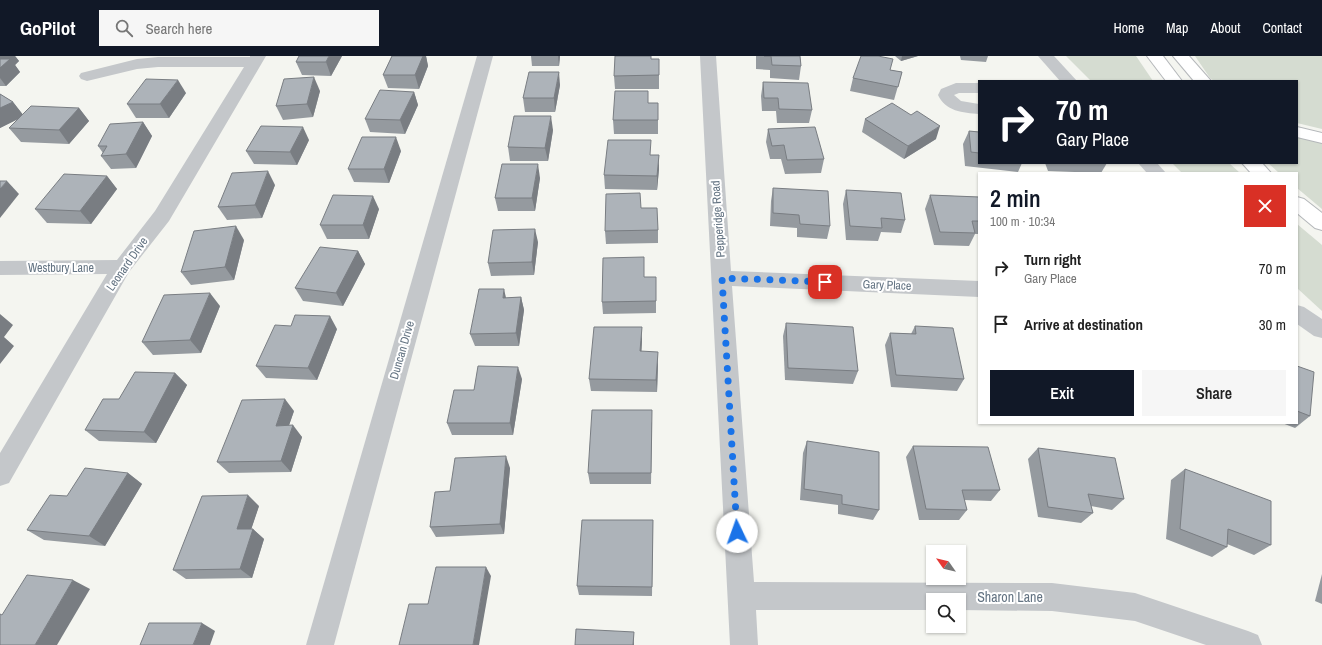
<!DOCTYPE html>
<meta charset="utf-8">
<style>
:root{--surface:#fff;--page:#f6f6f6;--text:#222;--muted:#767676;--accent:#111827}
body{margin:0;font-family:"Archivo Narrow",sans-serif;background:var(--page);color:var(--text);height:100vh;display:flex;flex-direction:column;font-size:15px;white-space:nowrap}
*{box-sizing:border-box;margin:0}
p{font-size:13px;color:var(--muted)}
.icon{flex:none;width:22px;height:22px;fill:none;stroke:currentColor;stroke-width:2;stroke-linecap:round;stroke-linejoin:round}
.map{position:relative;flex:1;overflow:hidden}
.sheet{position:absolute;left:978px;top:116px;width:320px;height:252px;display:flex;flex-direction:column;background:var(--surface);border-radius:0px;box-shadow:0 1px 3px #0004}
.sheet>*{flex:none}
.top-card{position:absolute;left:978px;top:24px;width:320px;height:84px;border-radius:0px;box-shadow:0 1px 3px #0004;background:#111827;color:#fff;overflow:hidden}
.needle{width:26px;rotate:304deg}
.fabs{position:absolute;left:926px;top:489px;display:grid;gap:8px}
.fabs a{display:grid;place-items:center;width:40px;height:40px;border-radius:0px;background:var(--surface);box-shadow:0 1px 3px #0004;font-size:20px}
.pin{position:absolute;display:grid;place-items:center;width:34px;height:34px;color:#fff;margin:-17px;border-radius:8px;box-shadow:0 2px 6px #0006}
.me{position:absolute;width:44px;margin:-22px;rotate:357deg;stroke-linejoin:round;filter:drop-shadow(0 0 3px #0008)}
.turn{display:flex;align-items:center;gap:14px;height:84px;padding:0 12px;font-size:18px}
.turn .icon{width:52px;height:52px;stroke-width:2.5}
.turn b{display:block;font-size:28px;line-height:34px}
.round{display:grid;place-items:center;flex:none;width:42px;height:42px;border-radius:0px;background:var(--page)}
.head{display:flex;align-items:center;justify-content:space-between;height:68px;padding:0 12px}
h1{font-size:24px;font-weight:600;line-height:30px;color:var(--accent)}
.action{display:flex;gap:8px;margin-top:auto;padding:8px 12px}
.action a{flex:1;height:46px;border-radius:0px;background:var(--accent);color:#fff;font-size:16px;font-weight:600;line-height:46px;text-align:center}
.action a+a{background:var(--page);color:var(--text)}
ul{padding:0;list-style:none}
li{display:flex;align-items:center;gap:12px;height:56px;padding:0 12px}
li div{flex:1}
li b{display:block;font-size:15px}
li em{font-style:normal}
header{display:flex;align-items:center;gap:24px;box-sizing:border-box;height:56px;padding:0 20px;background:var(--accent);color:#fff}
header strong{font-size:19px}
nav{display:flex;gap:22px;margin-inline-start:auto;font-size:14px}
.search{width:280px;height:36px;background:var(--page);display:flex;align-items:center;gap:10px;box-sizing:border-box;padding:0 14px;border-radius:0px;color:var(--muted);font-size:15px}
.map>svg:first-child{display:block}
</style>
<header>
<strong>GoPilot</strong>
<div class="search"><svg class="icon" aria-label="search" viewBox="0 0 24 24"><circle cx="10" cy="10" r="6"/><path d="M15 15l6 6"/></svg>Search here</div>
<nav><a>Home</a><a>Map</a><a>About</a><a>Contact</a></nav>
</header>
<div class="map">
<svg width="1322" height="589" viewBox="0 0 1322 589">
<rect width="100%" height="100%" fill="#f4f5f0"/>
<!-- green -->
<g fill="#d5dcd1">
<polygon points="1066,0 1136,0 1153,25 1091,25"/>
<polygon points="1195,0 1322,0 1322,73 1297,67 1297,25 1214,25 1210,22"/>
<polygon points="1297,79 1322,87 1322,153 1297,132 1297,117 1279,117 1268,107 1297,107"/>
<polygon points="1172,107 1229,107 1240,117 1182,117"/>
<polygon points="1297,168 1322,189 1322,255 1297,232"/>
</g>
<g fill="none" stroke-linecap="round" stroke-linejoin="round">
<!-- motorway casing -->
<g stroke="#b4b7ba" stroke-width="2">
<g id="motorway">
<polygon points="1147,0 1163,0 1182,25 1166,25"/>
<polygon points="1173,0 1189,0 1211,25 1194,25"/>
<polygon points="1297,71 1322,77 1322,87 1297,81"/>
<polygon points="1242,107 1262,107 1271,117 1251,117"/>
<polygon points="1297,141 1304,143 1322,157 1322,174 1315,172 1297,157"/>
</g>
</g>
<!-- minor -->
<g fill="#c4c7ca" fill-rule="evenodd">
<polygon points="250,0 266,0 169,165 129,216 9,427 0,430 0,397 107,218 0,219 0,205 117,204 155,155 244,11 158,11 137,13 87,25 81,23 79,20 81,17 137,3 158,1 250,1"/>
<polygon points="477,0 493,0 334,589 306,589"/>
<polygon points="700,0 716,0 731,215 979,225 979,241 732,230 754,526 1052,527 1135,537 1248,575 1258,579 1262,589 1206,589 1135,565 1052,555 959,554 959,544 933,544 933,554 756,554 758,589 730,589"/>
<polygon points="1038,0 1054,0 1077,25 1060,25"/>
<path d="M956 27H979V37H959L954 39 961 45 979 48V58C963 57 945 55 938 39L941 33Z"/>
<polygon points="1138,107 1157,107 1166,117 1147,117"/>
<polygon points="1297,249 1304,251 1322,263 1322,282 1314,280 1297,268"/>
</g>
<!-- motorway -->
<use href="#motorway" fill="#fff" fill-rule="evenodd"/>
</g>
<!-- wall -->
<g fill="#959a9f">
<polygon points="0,0 15,0 19,5 15,9 20,16 6,30 0,30"/>
<polygon points="342,0 331,20 302,19 296,6"/>
<polygon points="392,0 426,0 428,10 419,33 388,32 383,19"/>
<polygon points="531,0 560,0 559,10 532,10"/>
<polygon points="756,0 800,0 801,10 799,24 770,22 770,14 756,13"/>
<polygon points="895,0 918,0 901,5"/>
<polygon points="960,0 988,0 986,6 961,4"/>
<polygon points="651,3 659,19 659,33 615,33 614,20"/>
<polygon points="890,14 902,16 894,44 850,35 853,22"/>
<polygon points="763,26 812,54 809,67 777,67 776,55 762,55 761,40"/>
<polygon points="560,29 555,56 525,56 523,42"/>
<polygon points="320,35 313,61 283,64 276,50"/>
<polygon points="414,36 418,49 405,78 370,76 365,63"/>
<polygon points="186,37 169,62 136,62 127,48"/>
<polygon points="0,38 13,46 23,59 79,52 89,65 69,88 21,86 9,72 20,62 0,72"/>
<polygon points="648,47 658,47 658,78 614,78 613,64"/>
<polygon points="911,59 936,83 904,103 862,76 865,63"/>
<polygon points="143,66 152,80 136,112 111,113 101,100 103,97 98,90"/>
<polygon points="768,73 824,103 821,117 785,118 781,103 770,103 766,86"/>
<polygon points="553,74 548,105 510,105 508,91"/>
<polygon points="969,75 979,76 979,107 1022,107 1018,116 965,110 963,88"/>
<polygon points="309,84 297,109 254,108 246,95"/>
<polygon points="401,95 389,127 354,126 348,113"/>
<polygon points="651,99 659,113 657,134 605,133 604,119"/>
<polygon points="1045,107 1107,107 1101,117 1048,115"/>
<polygon points="107,120 117,133 91,168 47,167 35,153"/>
<polygon points="540,122 535,155 498,155 495,142"/>
<polygon points="275,129 262,162 227,164 218,151"/>
<polygon points="773,132 830,170 827,183 797,181 797,172 770,170 771,145"/>
<polygon points="846,134 905,164 901,177 881,176 878,185 846,184 843,148"/>
<polygon points="930,139 979,141 979,178 975,178 969,190 934,189 925,153"/>
<polygon points="641,152 658,174 658,187 606,188 605,175"/>
<polygon points="379,153 369,183 327,183 320,169"/>
<polygon points="244,184 234,224 191,229 181,216"/>
<polygon points="538,186 534,219 491,220 488,207"/>
<polygon points="358,195 365,208 343,250 303,245 295,232"/>
<polygon points="644,221 656,221 656,257 603,258 602,246"/>
<polygon points="521,241 524,254 519,290 475,290 470,278 506,242"/>
<polygon points="220,250 201,297 153,299 142,286"/>
<polygon points="786,267 858,315 853,328 785,324 783,280"/>
<polygon points="915,270 964,323 957,335 891,331 885,289 890,277 911,278"/>
<polygon points="337,273 317,324 266,322 256,310"/>
<polygon points="642,284 641,295 658,308 657,336 591,335 589,323"/>
<polygon points="1297,310 1310,360 1295,372 1282,367 1297,367"/>
<polygon points="175,317 187,329 156,387 99,385 85,374 119,343"/>
<polygon points="522,323 513,379 452,379 447,367 474,334"/>
<polygon points="294,355 289,369 302,381 291,416 229,417 217,406"/>
<polygon points="652,366 651,428 590,428 588,417"/>
<polygon points="807,385 879,454 873,464 838,458 838,449 800,444 803,397"/>
<polygon points="913,390 1000,434 991,445 964,444 967,454 959,464 919,464 906,401"/>
<polygon points="1038,392 1124,443 1112,454 1091,450 1093,457 1081,467 1038,461 1028,403"/>
<polygon points="510,412 504,478 436,481 430,471 450,435"/>
<polygon points="1185,413 1271,489 1254,499 1227,488 1227,491 1212,501 1166,483 1171,424"/>
<polygon points="128,417 142,428 105,490 44,484 27,474 67,440"/>
<polygon points="259,450 251,473 253,473 264,483 252,522 186,523 173,514"/>
<polygon points="653,464 652,540 579,539 577,530"/>
<polygon points="1322,518 1322,548 1315,545"/>
</g>
<!-- shaded-wall -->
<g fill="#797d82">
<polygon points="0,0 15,0 19,5 15,9 20,16 6,30 0,22"/>
<polygon points="329,0 342,0 331,20 326,6"/>
<polygon points="423,0 426,0 428,10 419,33 415,19"/>
<polygon points="558,0 560,0 559,10"/>
<polygon points="902,0 918,0 901,5"/>
<polygon points="559,16 560,29 555,56 554,42"/>
<polygon points="314,21 320,35 313,61 307,48"/>
<polygon points="178,24 186,37 169,62 160,48"/>
<polygon points="414,36 418,49 405,78 400,64"/>
<polygon points="13,46 24,60 0,72 0,52"/>
<polygon points="79,52 89,65 69,88 59,74"/>
<polygon points="551,60 553,74 548,105 545,92"/>
<polygon points="143,66 152,80 136,112 126,98"/>
<polygon points="940,70 936,83 904,103 908,90"/>
<polygon points="303,71 309,84 297,109 290,96"/>
<polygon points="396,81 401,95 389,127 384,113"/>
<polygon points="659,99 659,113 657,134 657,120"/>
<polygon points="538,108 540,122 535,155 532,142"/>
<polygon points="268,115 275,129 262,162 255,149"/>
<polygon points="107,120 117,133 91,168 80,155"/>
<polygon points="7,125 19,138 0,162 0,133"/>
<polygon points="373,140 379,153 369,183 363,169"/>
<polygon points="236,170 244,184 234,224 225,211"/>
<polygon points="535,173 538,186 534,219 532,206"/>
<polygon points="358,195 365,208 343,250 336,237"/>
<polygon points="504,233 507,246 503,242"/>
<polygon points="210,237 220,250 201,297 190,284"/>
<polygon points="521,241 524,254 519,290 516,277"/>
<polygon points="0,258 13,269 4,281 14,290 0,308"/>
<polygon points="330,260 337,273 317,324 308,312"/>
<polygon points="642,271 642,284 641,308 640,295"/>
<polygon points="658,296 658,308 657,336 656,324"/>
<polygon points="518,311 522,323 513,379 510,367"/>
<polygon points="175,317 187,329 156,387 144,376"/>
<polygon points="285,343 294,355 285,381 276,370"/>
<polygon points="293,369 302,381 291,416 281,405"/>
<polygon points="506,400 510,412 504,478 500,468"/>
<polygon points="128,417 142,428 105,490 89,480"/>
<polygon points="248,439 259,450 248,483 237,473"/>
<polygon points="253,473 264,483 252,522 240,513"/>
<polygon points="486,511 491,520 479,589 473,589"/>
<polygon points="73,524 90,533 57,589 35,589"/>
<polygon points="202,567 215,575 210,589 193,589"/>
<polygon points="634,576 634,589 633,589"/>
</g>
<!-- building -->
<g fill="#adb3b9" stroke="#797d82">
<polygon points="299,0 329,0 326,6 296,6"/>
<polygon points="392,0 423,0 415,19 383,19"/>
<polygon points="615,0 651,0 651,3 659,3 659,19 614,20"/>
<polygon points="764,0 800,0 801,10 772,9 771,0"/>
<polygon points="861,0 878,0 893,3 890,14 902,16 898,31 853,22"/>
<polygon points="0,3 10,3 0,12"/>
<polygon points="529,16 559,16 554,42 523,42"/>
<polygon points="314,21 307,48 276,50 284,23"/>
<polygon points="146,23 178,24 160,48 127,48"/>
<polygon points="763,26 808,27 812,54 779,53 778,42 764,42"/>
<polygon points="380,34 414,36 400,64 365,63"/>
<polygon points="615,35 648,35 648,47 658,47 658,64 613,64"/>
<polygon points="0,38 13,46 0,52"/>
<polygon points="892,47 911,59 917,55 940,70 908,90 865,63"/>
<polygon points="31,50 79,52 59,74 9,72"/>
<polygon points="514,60 551,60 545,92 508,91"/>
<polygon points="143,66 126,98 101,100 107,90 98,90 110,68"/>
<polygon points="261,70 303,71 290,96 246,95"/>
<polygon points="815,71 824,103 787,104 784,89 772,90 768,73"/>
<polygon points="969,75 979,76 979,97 971,96"/>
<polygon points="362,81 396,81 384,113 348,113"/>
<polygon points="608,84 651,84 650,99 659,99 657,120 604,119"/>
<polygon points="502,108 538,108 532,142 495,142"/>
<polygon points="268,115 255,149 218,151 232,117"/>
<polygon points="64,118 107,120 80,155 35,153"/>
<polygon points="0,125 7,125 0,133"/>
<polygon points="773,132 828,135 830,170 800,168 799,159 773,157"/>
<polygon points="846,134 901,137 905,164 881,162 882,172 850,170"/>
<polygon points="640,137 641,152 657,152 658,174 605,175 606,138"/>
<polygon points="333,139 373,140 363,169 320,169"/>
<polygon points="930,139 979,141 979,165 972,165 975,177 940,176"/>
<polygon points="236,170 225,211 181,216 194,175"/>
<polygon points="535,173 532,206 488,207 493,174"/>
<polygon points="320,191 358,195 336,237 295,232"/>
<polygon points="644,201 644,221 656,221 656,245 602,246 603,202"/>
<polygon points="479,233 504,233 503,242 521,241 516,277 470,278"/>
<polygon points="210,237 190,284 142,286 164,239"/>
<polygon points="295,259 330,260 308,312 256,310 275,269 291,270"/>
<polygon points="786,267 853,271 858,315 788,312"/>
<polygon points="915,270 953,272 964,323 896,319 890,277 916,278"/>
<polygon points="594,271 642,271 640,295 658,296 656,324 589,323"/>
<polygon points="478,310 518,311 510,367 447,367 454,334 474,334"/>
<polygon points="1297,310 1314,316 1310,360 1297,355"/>
<polygon points="135,316 175,317 144,376 85,374 103,343 119,343"/>
<polygon points="285,343 276,370 293,369 281,405 217,406 242,344"/>
<polygon points="592,354 652,354 651,417 588,417"/>
<polygon points="807,385 879,396 879,454 842,448 842,439 804,433"/>
<polygon points="913,390 988,391 1000,434 962,434 967,454 926,453"/>
<polygon points="1038,392 1115,402 1124,443 1088,438 1093,457 1048,451"/>
<polygon points="506,400 500,468 430,471 435,436 450,435 455,402"/>
<polygon points="85,412 128,417 89,480 27,474 50,439 67,440"/>
<polygon points="1185,413 1271,445 1271,489 1228,473 1227,491 1180,473"/>
<polygon points="248,439 237,473 253,473 240,513 173,514 202,440"/>
<polygon points="582,464 653,464 652,531 577,530"/>
<polygon points="436,511 486,511 473,589 399,589 409,548 428,548"/>
<polygon points="27,519 73,524 35,589 0,589 0,558 2,559"/>
<polygon points="149,567 202,567 193,589 140,589"/>
<polygon points="576,573 634,576 633,589 575,589"/>
</g>
<g fill="none" stroke-linecap="round" stroke-linejoin="round">
<!-- route -->
<polyline stroke="#1a73e8" stroke-width="7" stroke-dasharray="0 12.6" points="737,476 722,222 825,226"/>
</g>
<g text-anchor="middle" dominant-baseline="central" stroke-width="4" stroke-linejoin="round" paint-order="stroke">
<!-- street labels -->
<g font-size="12" fill="#637382" stroke="#fff">
<text transform="translate(718 163) rotate(-94)">Pepperidge Road</text>
<text transform="translate(127 208) rotate(-55)">Leonard Drive</text>
<text x="61" y="212">Westbury Lane</text>
<text transform="translate(887 229) rotate(2)">Gary Place</text>
<text transform="translate(402 294) rotate(-74)">Duncan Drive</text>
</g>
<!-- near-street labels -->
<g font-size="14" fill="#637382" stroke="#fff">
<text x="1010" y="541">Sharon Lane</text>
</g>
</g>
</svg>
<div class="fabs">
<a><svg class="needle" viewBox="-14 -14 28 28"><path d="M0-13l5 13h-10z" fill="#e53935"/><path d="M0 13l5-13h-10z" fill="#767676"/></svg></a>
<a><svg class="icon" aria-label="search" viewBox="0 0 24 24"><circle cx="10" cy="10" r="6"/><path d="M15 15l6 6"/></svg></a>
</div>
<div class="pin" style="left:825px;top:226px;background:#d93025"><svg class="icon" aria-label="arrive" viewBox="0 0 24 24"><path d="M6 21V4h12l-3 4 3 4H6"/></svg></div>
<svg class="me" style="left:737px;top:476px" viewBox="-20 -20 40 40"><circle r="19" fill="#fff"/><path d="M0-13L10 11 0 6-10 11z" fill="#1a73e8"/></svg>
<div class="top-card">
<div class="turn"><svg class="icon" aria-label="right" viewBox="0 0 24 24"><path d="M7 20v-9h11M14 6l5 5-5 5"/></svg><div><b>70 m</b>Gary Place</div></div>
</div>
<section class="sheet">
<div class="head"><div><h1>2 min</h1><p>100 m · 10:34</p></div><a class="round" style="background:#d93025;color:#fff"><svg class="icon" aria-label="close" viewBox="0 0 24 24"><path d="M6 6l12 12M18 6L6 18"/></svg></a></div>
<ul>
<li><svg class="icon" aria-label="right" viewBox="0 0 24 24"><path d="M7 20v-9h11M14 6l5 5-5 5"/></svg><div><b>Turn right</b><p>Gary Place</p></div><em>70 m</em></li>
<li><svg class="icon" aria-label="arrive" viewBox="0 0 24 24"><path d="M6 21V4h12l-3 4 3 4H6"/></svg><div><b>Arrive at destination</b></div><em>30 m</em></li>
</ul>
<div class="action"><a>Exit</a><a>Share</a></div>
</section>
</div>
